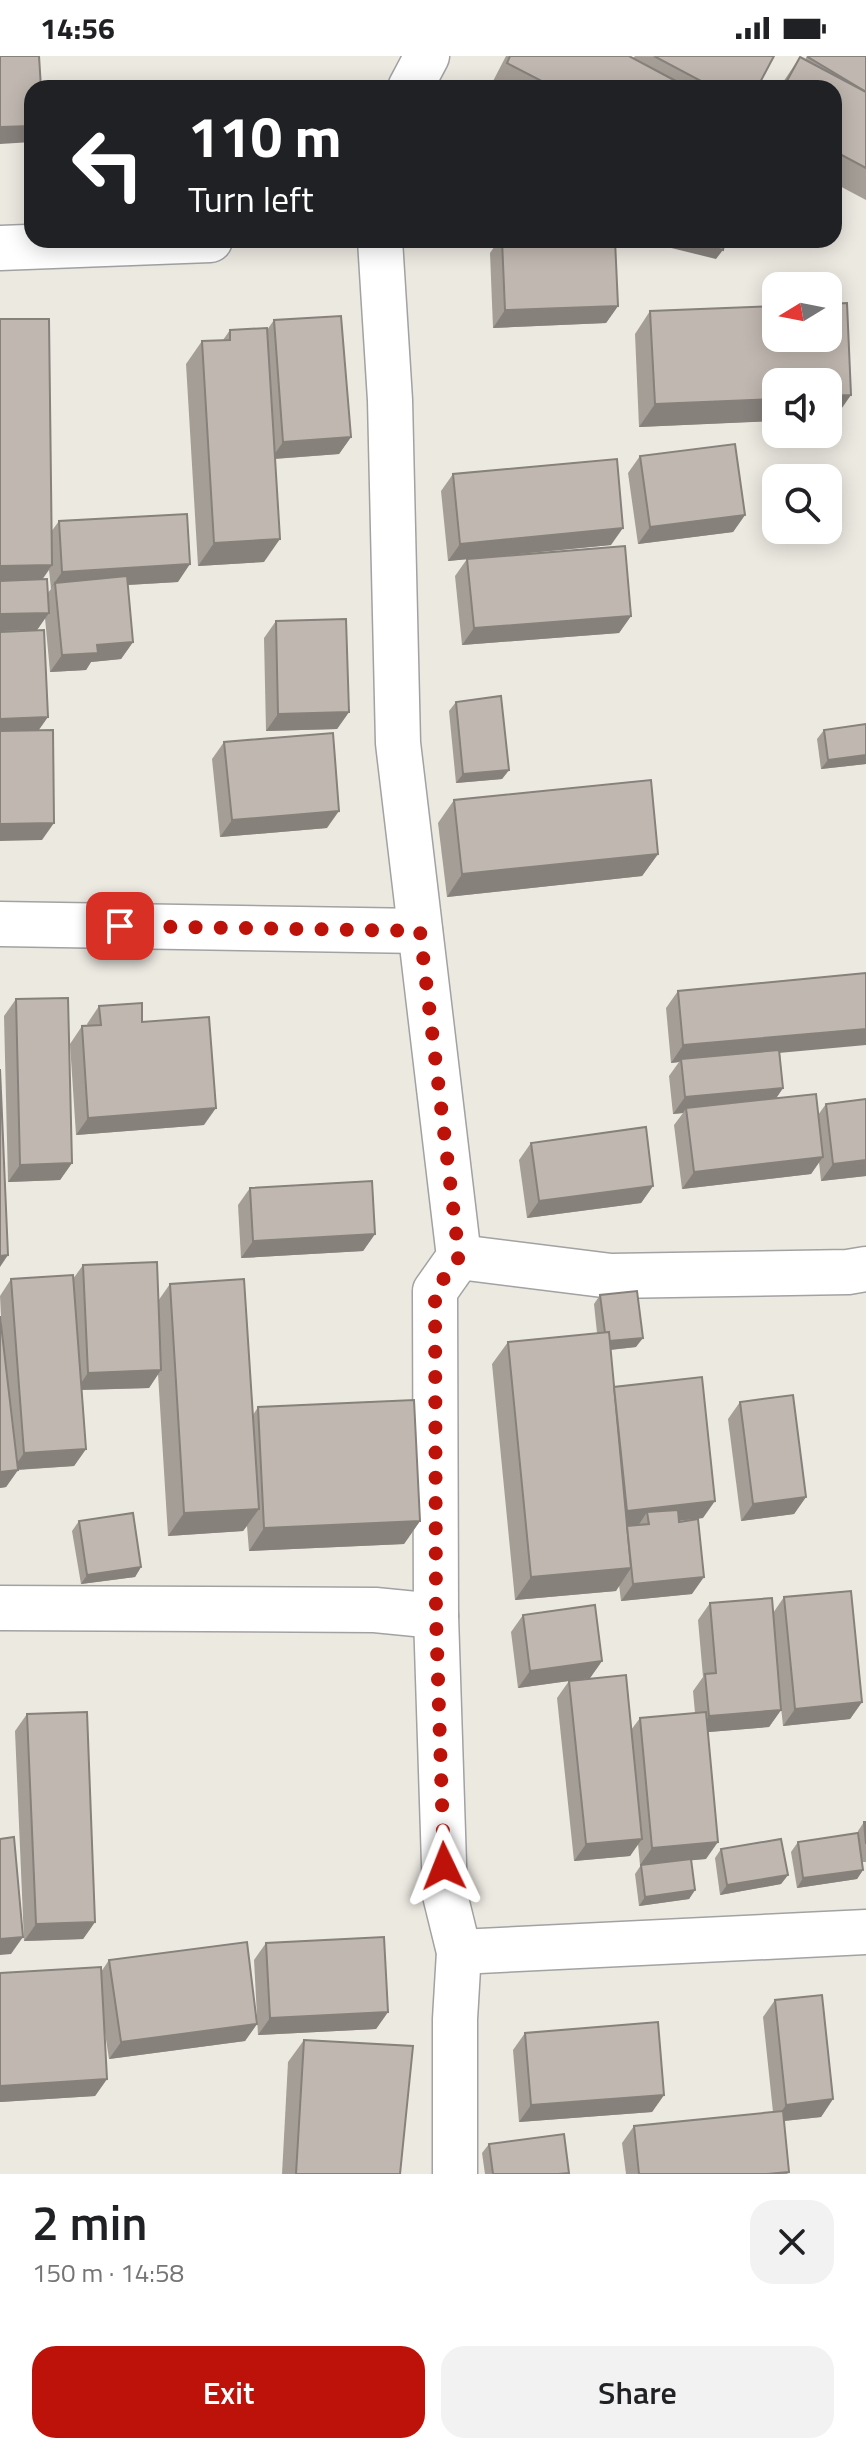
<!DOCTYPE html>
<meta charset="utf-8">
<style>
:root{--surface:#fff;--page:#f2f2f2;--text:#202124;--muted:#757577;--accent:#bd1209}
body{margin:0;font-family:"Titillium Web",sans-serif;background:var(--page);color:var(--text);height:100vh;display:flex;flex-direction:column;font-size:30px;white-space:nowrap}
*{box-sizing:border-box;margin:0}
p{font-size:26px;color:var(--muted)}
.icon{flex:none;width:44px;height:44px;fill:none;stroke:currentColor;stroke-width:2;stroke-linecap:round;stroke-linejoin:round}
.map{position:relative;height:2118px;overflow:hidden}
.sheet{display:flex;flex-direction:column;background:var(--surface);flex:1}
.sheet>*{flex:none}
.guide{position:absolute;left:24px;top:24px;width:818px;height:168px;border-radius:24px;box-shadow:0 4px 20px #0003;background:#202124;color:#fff;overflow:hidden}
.needle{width:52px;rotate:260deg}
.controls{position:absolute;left:762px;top:216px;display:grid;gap:16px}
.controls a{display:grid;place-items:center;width:80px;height:80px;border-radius:16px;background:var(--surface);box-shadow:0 4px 20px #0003;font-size:40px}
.pin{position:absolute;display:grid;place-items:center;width:68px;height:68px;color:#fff;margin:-34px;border-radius:16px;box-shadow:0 4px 12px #0006}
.me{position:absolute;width:88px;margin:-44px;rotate:358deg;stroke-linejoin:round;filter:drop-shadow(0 0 6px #0008)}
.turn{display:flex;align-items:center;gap:28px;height:168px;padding:0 32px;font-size:36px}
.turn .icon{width:104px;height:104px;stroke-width:2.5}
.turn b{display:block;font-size:56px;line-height:68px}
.round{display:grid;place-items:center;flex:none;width:84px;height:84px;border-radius:24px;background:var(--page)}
.summary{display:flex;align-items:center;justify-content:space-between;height:136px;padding:0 32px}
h1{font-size:48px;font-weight:600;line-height:60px}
.action{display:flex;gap:16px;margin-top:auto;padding:16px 32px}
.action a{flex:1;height:92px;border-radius:24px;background:var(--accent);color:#fff;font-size:32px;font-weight:600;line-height:92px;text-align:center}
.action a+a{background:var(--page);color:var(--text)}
.status{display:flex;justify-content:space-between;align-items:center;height:56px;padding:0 40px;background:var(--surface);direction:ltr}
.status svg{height:22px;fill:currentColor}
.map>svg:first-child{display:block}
</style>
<div class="status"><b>14:56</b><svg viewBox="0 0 49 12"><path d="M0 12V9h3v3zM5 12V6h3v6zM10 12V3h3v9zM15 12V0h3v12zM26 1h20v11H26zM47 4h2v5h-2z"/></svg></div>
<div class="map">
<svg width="866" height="2118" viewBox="0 0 866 2118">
<rect width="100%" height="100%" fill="#ece9e1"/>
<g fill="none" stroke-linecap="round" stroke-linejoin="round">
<!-- street casing -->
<g stroke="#a2a2a2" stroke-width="47">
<g id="street">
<polyline points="410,32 427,0"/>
<polyline points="380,184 390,344 398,687 459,1201 435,1235 436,1560 445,1839 459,1896 455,1963 455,2118"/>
<polyline points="0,192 210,184"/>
<polyline points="0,868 420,875"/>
<polyline points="459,1201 611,1220 848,1216 866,1213"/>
<polyline points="0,1552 375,1554 436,1560"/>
<polyline points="459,1896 866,1876"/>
</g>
</g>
<!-- street -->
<use href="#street" stroke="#fff" stroke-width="44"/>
</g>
<!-- wall -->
<g fill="#a59e97" fill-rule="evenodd">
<polygon points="506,0 629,0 633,2 635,0 774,0 757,32 496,32 491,29"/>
<polygon points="807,0 866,0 866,144 834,127 834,32 779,32 800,1 805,4"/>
<polygon points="499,184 615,184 618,250 606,267 493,272 490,197"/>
<polygon points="650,255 835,362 639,371 635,278"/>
<polygon points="274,264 351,381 339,398 275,403 264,506 198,510 186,308 202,285 223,284 230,274 267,274"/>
<polygon points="640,400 745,459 733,476 638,488 628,417"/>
<polygon points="453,418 611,489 448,505 441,435"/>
<path d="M59 465 178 526 128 529 133 586 121 603 91 606 86 614 50 616 45 562 37 574 0 575 51 476ZM49 514 51 533 48 537 42 524Z"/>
<polygon points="467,503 631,560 619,577 462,589 455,520"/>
<polygon points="276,565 349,656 337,673 266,675 264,582"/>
<polygon points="456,646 509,714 502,723 456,727 449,655"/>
<polygon points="866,668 866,708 821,713 817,683 824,674"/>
<polygon points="224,686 327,772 220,781 212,703"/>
<polygon points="454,744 658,798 642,820 447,841 438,767"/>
<polygon points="678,935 780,997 783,1032 776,1042 818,1059 826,1048 866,1043 866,1120 821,1125 819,1106 811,1118 682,1133 674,1069 683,1057 673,1058 669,1020 679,1006 671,1007 666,952"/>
<polygon points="16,943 72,1107 60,1124 8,1126 4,960"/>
<polygon points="99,950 142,966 204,1069 76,1079 70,988 82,970 88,970 87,968"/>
<polygon points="531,1087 653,1130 641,1147 527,1162 519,1104"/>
<polygon points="250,1132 375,1178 363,1195 241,1202 238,1149"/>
<polygon points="83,1209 158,1245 170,1228 253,1359 258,1351 420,1465 404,1488 249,1495 247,1470 243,1475 168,1480 158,1318 149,1332 82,1334 86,1393 74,1410 18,1414 6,1431 0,1432 0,1260 2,1281 0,1240 11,1223 73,1223"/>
<polygon points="600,1239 636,1291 610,1294 614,1331 703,1462 679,1465 692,1538 621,1545 619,1529 616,1535 515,1544 492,1308 508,1286 597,1277 594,1248"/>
<polygon points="740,1346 806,1441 794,1458 741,1465 728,1363"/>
<polygon points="79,1465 141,1511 135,1521 81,1528 72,1475"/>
<polygon points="784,1541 862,1646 850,1663 783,1670 780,1641 781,1654 769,1671 708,1676 706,1803 691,1804 695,1834 689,1843 639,1850 635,1818 641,1809 643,1809 640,1809 638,1788 630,1800 574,1805 557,1642 569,1625 518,1632 511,1576 523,1559 602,1605 590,1622 575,1624 631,1674 640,1662 695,1657 693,1635 703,1621 698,1564 710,1547 773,1557"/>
<polygon points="27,1658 95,1866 83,1883 24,1885 15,1675"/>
<polygon points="864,1766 866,1766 866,1806 862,1806 863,1814 857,1823 797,1832 791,1796 798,1786 858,1778 858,1775"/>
<polygon points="721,1793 788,1819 781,1828 720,1839 715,1802"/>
<polygon points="266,1887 388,1956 376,1973 258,1979 254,1904"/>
<polygon points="109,1904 257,1968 245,1985 109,2003 104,1970 107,2023 95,2040 0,2046 0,1917 101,1916"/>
<polygon points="775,1944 833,2043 821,2061 784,2065 789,2116 787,2118 626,2118 622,2087 634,2070 773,2056 763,1961"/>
<polygon points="525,1977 664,2039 652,2056 519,2066 513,1994"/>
<polygon points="304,1984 400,2118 282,2118 288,2006"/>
<polygon points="489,2088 568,2118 485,2118 482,2097"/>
</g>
<!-- shaded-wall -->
<g fill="#86817b">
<polygon points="32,70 32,86 0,88 0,71"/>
<polygon points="653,184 684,184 723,194 716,203 651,187"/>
<polygon points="618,250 606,267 493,272 505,254"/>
<polygon points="851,339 835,362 828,362 828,340"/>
<polygon points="776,343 776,365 639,371 655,348"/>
<polygon points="351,381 339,398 271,403 283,386"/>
<polygon points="745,459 733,476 638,488 650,471"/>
<polygon points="623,472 611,489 448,505 460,488"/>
<polygon points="280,483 264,506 198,510 214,487"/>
<polygon points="190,508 178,526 56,533 55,527 50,533 62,516"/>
<polygon points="52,509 36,532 0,532 0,510"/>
<polygon points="49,557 37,574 0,575 0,558"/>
<polygon points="631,560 619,577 462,589 474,572"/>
<polygon points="133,586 121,603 91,606 86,614 50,616 62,599 97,589"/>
<polygon points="349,656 337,673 266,675 278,658"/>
<polygon points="48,661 36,678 0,680 0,663"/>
<polygon points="866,699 866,708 821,713 828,704"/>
<polygon points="509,714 502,723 456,727 463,718"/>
<polygon points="339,755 327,772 220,781 232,764"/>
<polygon points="54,767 42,784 0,785 0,768"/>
<polygon points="658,798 642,820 447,841 462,818"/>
<polygon points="866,973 866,989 682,1006 681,1003 679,1006 671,1007 683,989"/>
<polygon points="783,1032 771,1050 686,1052 683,1057 673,1058 685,1041"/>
<polygon points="216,1052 204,1069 76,1079 88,1062"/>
<polygon points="823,1101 811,1118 682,1133 694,1116"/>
<polygon points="866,1104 866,1120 821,1125 833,1108"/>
<polygon points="72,1107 60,1124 8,1126 20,1109"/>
<polygon points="653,1130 641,1147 527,1162 539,1145"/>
<polygon points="375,1178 363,1195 241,1202 253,1185"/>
<polygon points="8,1199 0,1211 0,1200"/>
<polygon points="643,1282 636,1291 599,1295 606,1286"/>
<polygon points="161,1314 149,1332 76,1334 88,1317"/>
<polygon points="86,1393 74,1410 12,1414 24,1397"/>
<polygon points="18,1414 6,1431 0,1432 0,1416"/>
<polygon points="806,1441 794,1458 741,1465 753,1448"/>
<polygon points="715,1445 703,1462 648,1468 647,1456 638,1470 615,1472 627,1455"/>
<polygon points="259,1453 243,1475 168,1480 184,1457"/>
<polygon points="420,1465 404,1488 249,1495 264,1472"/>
<polygon points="141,1511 135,1521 81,1528 87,1519"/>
<polygon points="631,1512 616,1535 515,1544 531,1521"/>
<polygon points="704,1521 692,1538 621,1545 633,1528"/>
<polygon points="602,1605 590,1622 518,1632 530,1615"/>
<polygon points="862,1646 850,1663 783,1670 795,1653"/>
<polygon points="781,1654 769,1671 697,1677 709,1660"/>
<polygon points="642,1783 630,1800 574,1805 586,1788"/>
<polygon points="718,1786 706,1803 640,1809 652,1792"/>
<polygon points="863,1814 857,1823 797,1832 803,1822"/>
<polygon points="788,1819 781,1828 720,1839 727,1829"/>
<polygon points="695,1834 689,1843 639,1850 645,1841"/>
<polygon points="95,1866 83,1883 24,1885 36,1868"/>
<polygon points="23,1881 11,1898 0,1899 0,1883"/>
<polygon points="388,1956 376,1973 258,1979 270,1962"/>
<polygon points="257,1968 245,1985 109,2003 121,1986"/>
<polygon points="107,2023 95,2040 0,2046 0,2030"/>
<polygon points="664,2039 652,2056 519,2066 531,2049"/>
<polygon points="833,2043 821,2061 774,2066 786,2049"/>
</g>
<!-- building -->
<g fill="#c0b8b0" stroke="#86817b" stroke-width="2">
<polygon points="0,0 39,0 41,32 32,32 32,70 0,71"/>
<polygon points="510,0 629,0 689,32 555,32 507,7"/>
<polygon points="654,0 774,0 757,32 714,32"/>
<polygon points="809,0 866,0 866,36 808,1"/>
<polygon points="800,1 866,36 866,112 834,95 834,32 783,32"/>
<polygon points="502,184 615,184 618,250 505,254"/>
<polygon points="684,184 725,184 723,194"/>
<polygon points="847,247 851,339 828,340 828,326 776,326 776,343 655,348 650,255 776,250 776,282 828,282 828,248"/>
<polygon points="341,260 351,381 283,386 274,264"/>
<polygon points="0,263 49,263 52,509 0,510"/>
<polygon points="267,272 280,483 214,487 202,285 230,284 230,274"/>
<polygon points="735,388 745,459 650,471 640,400"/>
<polygon points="617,403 623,472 460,488 453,418"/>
<polygon points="187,458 190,508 62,516 59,465"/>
<polygon points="625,490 631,560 474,572 467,503"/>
<polygon points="127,520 133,586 97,589 98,597 62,599 55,527"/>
<polygon points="47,523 49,557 0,558 0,525"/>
<polygon points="346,563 349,656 278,658 276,565"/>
<polygon points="44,574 48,661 0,663 0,576"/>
<polygon points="501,640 509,714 463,718 456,646"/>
<polygon points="866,668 866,699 828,704 824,674"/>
<polygon points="53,674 54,767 0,768 0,675"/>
<polygon points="333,677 339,755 232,764 224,686"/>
<polygon points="651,724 658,798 462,818 454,744"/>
<polygon points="866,917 866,973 683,989 678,935"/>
<polygon points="68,942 72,1107 20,1109 16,943"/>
<polygon points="142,947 142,966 209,961 216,1052 88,1062 82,970 101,969 99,950"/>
<polygon points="779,994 783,1032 685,1041 681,1003"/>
<polygon points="0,1013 8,1199 0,1200"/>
<polygon points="816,1038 823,1101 694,1116 686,1052"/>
<polygon points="866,1043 866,1104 833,1108 826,1048"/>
<polygon points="646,1071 653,1130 539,1145 531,1087"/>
<polygon points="372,1125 375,1178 253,1185 250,1132"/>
<polygon points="157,1206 161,1314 88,1317 83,1209"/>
<polygon points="73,1219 86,1393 24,1397 11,1223"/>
<polygon points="244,1223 259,1453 184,1457 170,1228"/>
<polygon points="637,1235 643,1282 609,1285 609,1276 605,1277 600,1239"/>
<polygon points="0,1260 18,1414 0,1416"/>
<polygon points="609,1276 631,1512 531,1521 508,1286"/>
<polygon points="702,1321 715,1445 627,1455 614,1331"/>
<polygon points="793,1339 806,1441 753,1448 740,1346"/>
<polygon points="414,1344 420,1465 264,1472 258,1351"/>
<polygon points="678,1454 679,1466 698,1463 704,1521 633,1528 627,1470 649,1468 647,1456"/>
<polygon points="133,1457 141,1511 87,1519 79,1465"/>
<polygon points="851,1535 862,1646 795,1653 784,1541"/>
<polygon points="772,1542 781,1654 709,1660 705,1618 716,1617 710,1547"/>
<polygon points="595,1549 602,1605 530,1615 523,1559"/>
<polygon points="626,1619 642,1783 586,1788 569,1625"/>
<polygon points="87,1656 95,1866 36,1868 27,1658"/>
<polygon points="706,1656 718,1786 652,1792 640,1662"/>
<polygon points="864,1766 866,1766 866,1788"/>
<polygon points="858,1777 863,1814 803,1822 798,1786"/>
<polygon points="14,1781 23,1881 0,1883 0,1783"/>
<polygon points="781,1783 788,1819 727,1829 721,1793"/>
<polygon points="691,1803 695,1834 645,1841 641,1809"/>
<polygon points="384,1881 388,1956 270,1962 266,1887"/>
<polygon points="247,1886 257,1968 121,1986 109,1904"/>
<polygon points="101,1911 107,2023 0,2030 0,1917"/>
<polygon points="822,1939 833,2043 786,2049 775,1944"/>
<polygon points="658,1966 664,2039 531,2049 525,1977"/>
<polygon points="304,1984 413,1990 400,2118 296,2118"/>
<polygon points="783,2055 789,2116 767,2118 639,2118 634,2070"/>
<polygon points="564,2078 569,2117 558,2118 493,2118 489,2088"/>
</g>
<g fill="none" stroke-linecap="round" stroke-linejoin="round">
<!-- route -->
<polyline stroke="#bd1209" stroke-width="14" stroke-dasharray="0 25.2" points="120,870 420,875 459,1201 435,1235 436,1560 444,1810"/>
</g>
</svg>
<div class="controls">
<a><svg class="needle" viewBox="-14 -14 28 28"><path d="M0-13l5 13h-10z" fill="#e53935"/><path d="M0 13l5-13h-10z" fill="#757577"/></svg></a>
<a><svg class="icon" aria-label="sound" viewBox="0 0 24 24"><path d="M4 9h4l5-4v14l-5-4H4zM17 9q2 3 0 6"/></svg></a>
<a><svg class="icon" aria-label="search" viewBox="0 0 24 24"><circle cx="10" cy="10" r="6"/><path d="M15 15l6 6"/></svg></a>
</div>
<div class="pin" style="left:120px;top:870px;background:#d93025"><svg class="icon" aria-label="arrive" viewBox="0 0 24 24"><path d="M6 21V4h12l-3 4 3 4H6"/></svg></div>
<svg class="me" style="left:444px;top:1810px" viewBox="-20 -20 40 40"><path d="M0-17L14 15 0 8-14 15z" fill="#bd1209" stroke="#fff" stroke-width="4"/></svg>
<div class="guide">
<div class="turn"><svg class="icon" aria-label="left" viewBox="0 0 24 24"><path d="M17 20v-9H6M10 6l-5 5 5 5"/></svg><div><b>110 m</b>Turn left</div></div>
</div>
</div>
<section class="sheet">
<div class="summary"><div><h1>2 min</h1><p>150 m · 14:58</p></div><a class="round"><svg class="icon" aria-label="close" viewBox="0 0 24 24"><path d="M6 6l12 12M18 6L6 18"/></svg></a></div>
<div class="action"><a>Exit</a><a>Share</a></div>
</section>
